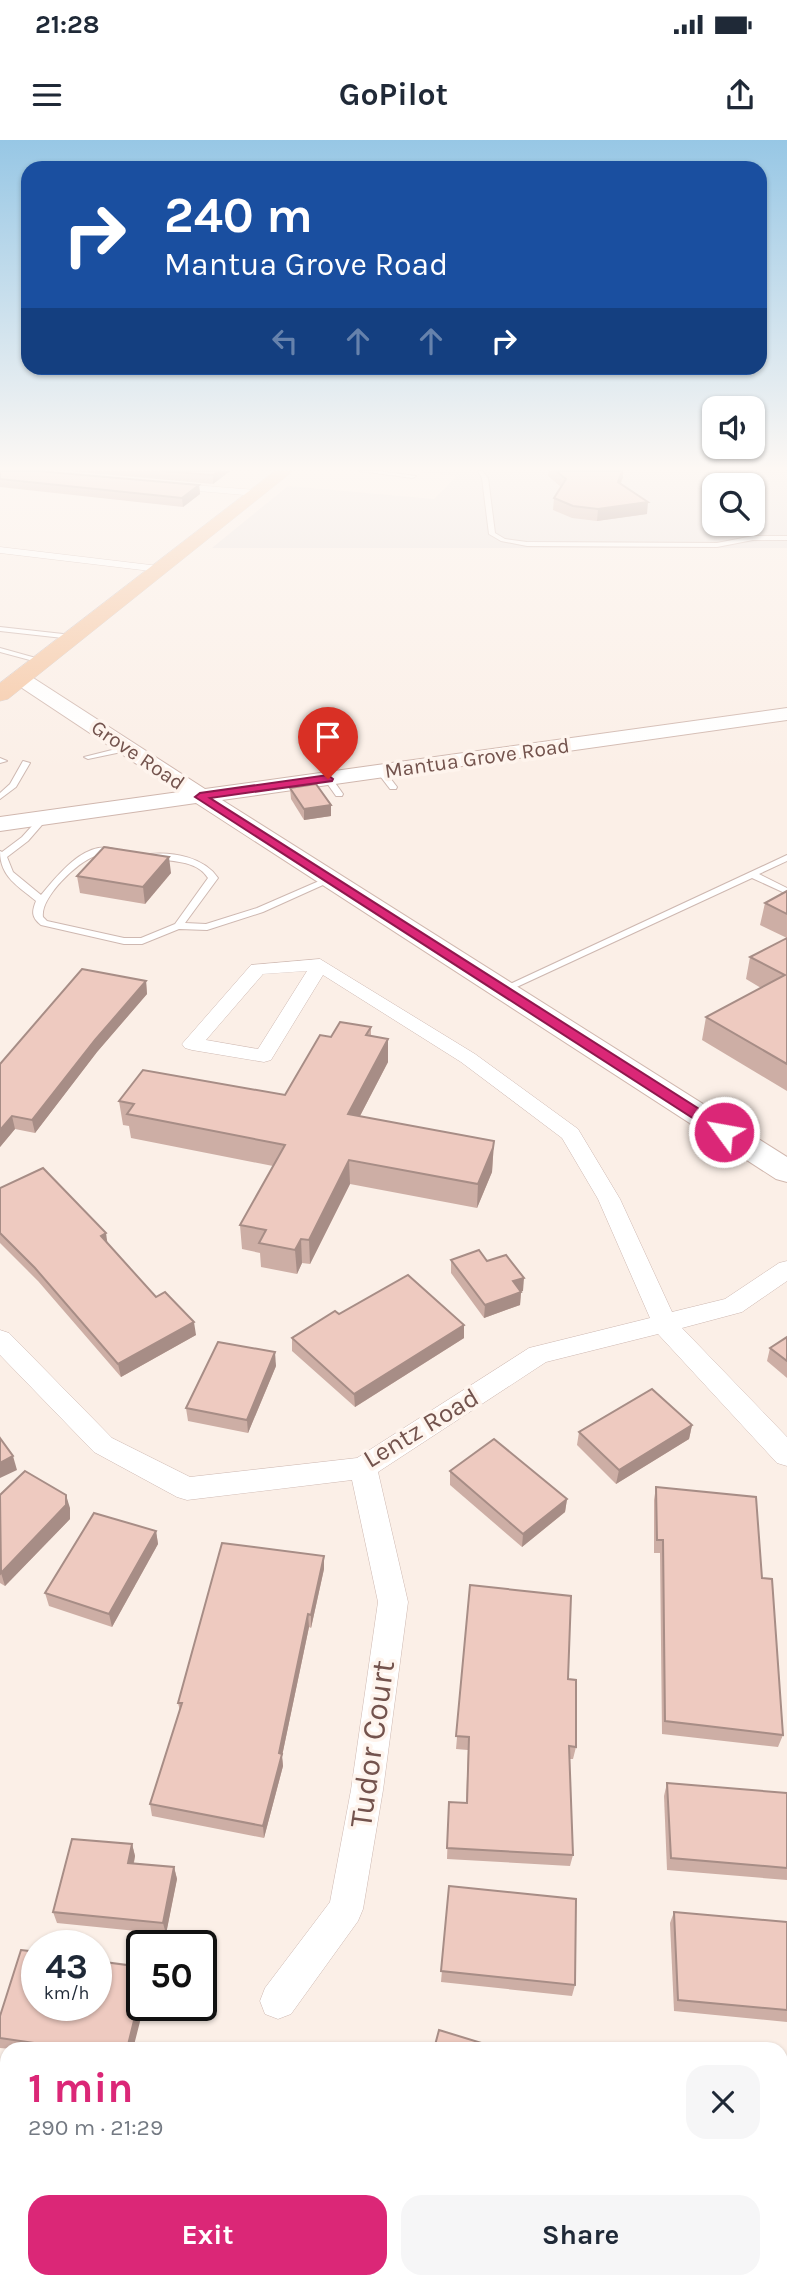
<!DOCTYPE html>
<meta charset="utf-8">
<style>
:root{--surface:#fff;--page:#f6f6f7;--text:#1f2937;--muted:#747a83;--accent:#db2777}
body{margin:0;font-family:Karla,sans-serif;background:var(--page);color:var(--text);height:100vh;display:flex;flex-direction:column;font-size:26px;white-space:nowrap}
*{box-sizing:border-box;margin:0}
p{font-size:23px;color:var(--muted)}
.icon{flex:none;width:38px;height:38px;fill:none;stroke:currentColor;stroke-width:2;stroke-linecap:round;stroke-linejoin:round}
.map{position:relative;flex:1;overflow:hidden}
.details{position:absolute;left:0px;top:1902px;width:788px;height:247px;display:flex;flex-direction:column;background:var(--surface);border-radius:21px 21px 0 0;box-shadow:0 2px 5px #0004}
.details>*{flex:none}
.hud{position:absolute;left:21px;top:21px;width:746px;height:214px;border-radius:21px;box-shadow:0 2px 5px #0004;background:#1a4fa0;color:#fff;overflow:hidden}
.tools{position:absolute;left:702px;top:256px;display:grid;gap:14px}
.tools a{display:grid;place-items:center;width:63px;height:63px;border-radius:14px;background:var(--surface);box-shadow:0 2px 5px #0004;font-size:35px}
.speed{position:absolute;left:21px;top:1790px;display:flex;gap:14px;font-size:35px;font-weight:700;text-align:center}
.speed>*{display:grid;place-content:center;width:91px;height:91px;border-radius:50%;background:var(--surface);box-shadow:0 2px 5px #0004;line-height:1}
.speed small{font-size:18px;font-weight:400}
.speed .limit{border:4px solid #111;border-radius:10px;background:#fff;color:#111}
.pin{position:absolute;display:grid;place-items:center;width:60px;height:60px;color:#fff;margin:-72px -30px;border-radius:50% 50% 50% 0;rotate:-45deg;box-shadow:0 0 7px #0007}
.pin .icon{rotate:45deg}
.me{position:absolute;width:77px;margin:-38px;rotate:302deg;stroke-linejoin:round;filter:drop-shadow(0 0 5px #0008)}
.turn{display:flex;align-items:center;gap:24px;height:147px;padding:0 28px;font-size:32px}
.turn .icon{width:91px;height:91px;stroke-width:2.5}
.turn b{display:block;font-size:49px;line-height:60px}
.lanes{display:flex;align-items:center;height:66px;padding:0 28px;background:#0003;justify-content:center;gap:35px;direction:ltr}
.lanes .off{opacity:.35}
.round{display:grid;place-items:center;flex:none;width:74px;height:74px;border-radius:21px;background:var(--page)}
.head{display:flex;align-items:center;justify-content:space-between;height:119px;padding:0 28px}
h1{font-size:42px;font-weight:700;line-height:52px;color:var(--accent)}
.action{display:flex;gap:14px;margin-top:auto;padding:14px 28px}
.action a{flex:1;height:80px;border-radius:21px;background:var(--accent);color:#fff;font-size:28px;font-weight:700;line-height:80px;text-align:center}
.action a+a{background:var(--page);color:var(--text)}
.status{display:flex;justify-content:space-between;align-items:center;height:49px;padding:0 35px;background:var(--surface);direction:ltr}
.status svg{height:19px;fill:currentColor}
header{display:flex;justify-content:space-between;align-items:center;height:91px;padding:0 28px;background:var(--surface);font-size:32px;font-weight:700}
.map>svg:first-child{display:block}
</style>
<div class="status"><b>21:28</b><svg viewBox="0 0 49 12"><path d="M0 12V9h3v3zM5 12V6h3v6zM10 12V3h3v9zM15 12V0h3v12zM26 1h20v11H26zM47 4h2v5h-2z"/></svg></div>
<header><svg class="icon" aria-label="menu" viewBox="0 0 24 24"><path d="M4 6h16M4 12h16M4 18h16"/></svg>GoPilot<svg class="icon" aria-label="share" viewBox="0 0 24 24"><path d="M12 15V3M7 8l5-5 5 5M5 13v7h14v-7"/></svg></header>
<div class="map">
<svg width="787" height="2148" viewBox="0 0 787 2148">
<rect width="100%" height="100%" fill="#fbefe7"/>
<!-- industrial -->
<path fill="#ebe3e0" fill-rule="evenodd" d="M410 331H787V408H212L288 346 434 359 457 336ZM714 345H752V383H714Z"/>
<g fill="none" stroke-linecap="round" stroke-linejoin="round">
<!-- service casing -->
<g stroke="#ceb8b1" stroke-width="2">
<g id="service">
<polygon points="360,331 377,331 416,336 413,338"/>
<polygon points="478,331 482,331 488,338 495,393 505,399 527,402 717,403 753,396 787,396 787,400 753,400 717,407 527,406 501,401 489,394 482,338"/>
<polygon points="0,487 72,495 75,497 72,499 0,491"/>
<polygon points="0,508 43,520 45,521 41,523 0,512"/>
<polygon points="128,606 131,606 131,610 88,619 84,617"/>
<polygon points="0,618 7,621 0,623"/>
<polygon points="23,621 30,623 16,647 0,659 0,653 10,644"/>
<polygon points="378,630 384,630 397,647 396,649 390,649 377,632"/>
<polygon points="325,637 331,637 343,654 342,656 336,656 324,639"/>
<path d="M41 676 48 678 28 701 7 717 13 732 41 755C59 734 89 694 121 712 114 717 104 713 95 716 77 722 40 758 43 777L47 781 124 798H141L175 784 208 738C196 719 170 722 150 718V714C173 712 204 717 218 738L185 783 206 784 257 768 326 738H332L334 740 263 772 207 790 179 789 142 804H124L41 785C31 777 32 771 36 761 18 746 0 737 0 711L2 712 22 697Z"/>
<polygon points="787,715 787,721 759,734 787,748 787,754 752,738 506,852 498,852 497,850"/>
</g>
</g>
<!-- minor casing -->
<g stroke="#ceb8b1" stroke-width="1">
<g id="minor">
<polygon points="168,343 256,350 261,353 256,356 164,348 163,346"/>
<polygon points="0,407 159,426 165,429 159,432 0,413"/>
<path d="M320 819 475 914 578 989 620 1059 672 1172 725 1159 779 1123 787 1121V1141L742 1172 682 1188 787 1297V1326L777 1323 658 1194 546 1222 378 1332 408 1462 383 1650 363 1769 358 1781 291 1874 278 1879 265 1874 260 1861 265 1848 330 1762 351 1650 378 1462 352 1340 187 1360 177 1357 94 1312 0 1215V1190L9 1193 112 1298 190 1337 357 1318 529 1208 650 1178 598 1059 562 998 461 922 323 835 271 920 264 922 192 910 185 908 182 904 251 825ZM307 831 258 909 206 900 263 834Z"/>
</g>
</g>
<!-- secondary casing -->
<g stroke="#d0b7ae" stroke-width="2">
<polygon id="secondary" points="20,532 27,534 205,649 787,568 787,580 222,660 787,1017 787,1042 776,1039 196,663 0,691 0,677 179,652 13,542 10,538"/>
</g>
<!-- primary casing -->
<g stroke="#d5cbca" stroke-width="1">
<polygon id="primary" points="275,331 293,331 8,559 0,561 0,543"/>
</g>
<!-- service -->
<use href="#service" fill="#fff" fill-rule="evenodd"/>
<!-- minor -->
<use href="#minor" fill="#fff" fill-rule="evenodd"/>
<!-- secondary -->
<use href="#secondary" fill="#fff" fill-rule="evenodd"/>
<!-- primary -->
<use href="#primary" fill="#f5c7a4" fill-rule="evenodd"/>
</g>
<!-- wall -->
<g fill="#cdaea5">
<polygon points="0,331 199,345 200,354 183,367 0,347"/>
<polygon points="68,331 230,331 213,344"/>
<polygon points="549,331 623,331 623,337 620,344 647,374 597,381 572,378 553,370 554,358 561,347 548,336"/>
<polygon points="290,648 331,676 304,680 291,659"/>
<polygon points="171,733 145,764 80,753 77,736"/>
<polygon points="787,751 787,951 702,900 706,877 761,848 746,839 750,817 787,798 760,785 765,763"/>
<polygon points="146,841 147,854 97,912 35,993 15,989 0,1007 0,924"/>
<polygon points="371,887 371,896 388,899 388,922 360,976 494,1001 492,1032 477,1068 350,1044 310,1124 302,1123 297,1134 261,1127 260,1113 242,1109 240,1085 273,1026 131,998 129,986 123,985 119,961 285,955 331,897"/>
<polygon points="0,1048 108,1104 156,1157 196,1195 121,1237 38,1141 0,1103"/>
<polygon points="451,1120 487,1121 523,1151 521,1151 520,1165 484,1178 451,1133"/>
<polygon points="339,1174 464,1185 464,1198 355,1267 292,1211 292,1198"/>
<polygon points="787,1197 787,1238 767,1221 770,1208"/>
<polygon points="276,1226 248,1293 188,1281 186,1268"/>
<polygon points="692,1285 689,1299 616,1344 577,1305 579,1292"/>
<polygon points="450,1331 567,1359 565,1372 522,1407 450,1345"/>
<polygon points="656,1347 762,1438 783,1595 778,1607 662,1594 660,1413 654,1413 654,1360"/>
<polygon points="0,1355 70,1368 70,1379 5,1446 0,1443"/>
<polygon points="156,1391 158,1404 112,1487 49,1466 45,1453"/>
<polygon points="324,1416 324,1429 311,1488 309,1487 282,1616 283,1626 264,1698 152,1676 150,1664 180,1571 178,1563"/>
<polygon points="470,1445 568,1539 576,1607 573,1619 569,1619 573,1715 570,1726 447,1719 449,1662 466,1663 468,1610 456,1609"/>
<polygon points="667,1643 787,1653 787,1740 667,1730 664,1656"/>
<polygon points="132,1704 135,1716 134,1723 174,1727 177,1739 166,1794 57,1783 53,1772"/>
<polygon points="449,1746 575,1845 572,1856 441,1842"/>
<polygon points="674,1772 787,1782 787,1882 674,1871 670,1783"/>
<polygon points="0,1876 133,1909 11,1909 0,1908"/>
<rect x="780" y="1943" width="7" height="106"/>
</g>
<!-- shaded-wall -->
<g fill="#a78d86">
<polygon points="219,331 230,331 213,344 213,335"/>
<polygon points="622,331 623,331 623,337 617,354 618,342"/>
<polygon points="199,345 200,354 183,367 182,358"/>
<polygon points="648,362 647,374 597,381 598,369"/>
<polygon points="331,665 331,676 304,680 304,669"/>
<polygon points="169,717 171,733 145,764 143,747"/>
<polygon points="146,841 147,854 97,912 35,993 32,980 95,900"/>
<polygon points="388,899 388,922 349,997 348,974"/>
<polygon points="12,976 15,989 0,1007 0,990"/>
<polygon points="494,1001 492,1032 477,1068 478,1044"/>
<polygon points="349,1020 350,1044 310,1124 309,1100"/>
<polygon points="106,1093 108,1107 101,1096"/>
<polygon points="301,1099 302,1123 297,1134 295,1110"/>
<polygon points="524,1138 523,1151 512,1155 513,1141"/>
<polygon points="521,1152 520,1165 484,1178 485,1165"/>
<polygon points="194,1182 196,1195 121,1237 118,1224"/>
<polygon points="464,1185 464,1198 355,1267 354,1254"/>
<polygon points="275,1212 276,1226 248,1293 247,1280"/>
<polygon points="692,1285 689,1299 616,1344 619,1330"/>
<polygon points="13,1316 17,1330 0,1338 0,1323"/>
<polygon points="66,1355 70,1368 70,1379 5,1446 1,1433"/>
<polygon points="567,1359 565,1372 522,1407 523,1394"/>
<polygon points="156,1391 158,1404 112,1487 109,1474"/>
<polygon points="324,1416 324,1429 311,1488 311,1475"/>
<polygon points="308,1474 309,1487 282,1616 283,1626 264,1698 263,1686"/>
<polygon points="132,1704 135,1716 131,1735 128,1723"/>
<polygon points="174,1727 177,1739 166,1794 163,1783"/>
<polygon points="142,1848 142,1866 144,1866 133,1909 127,1909"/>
</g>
<!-- building -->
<g fill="#eecac0" stroke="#a78d86" stroke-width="2">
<polygon points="0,331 37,331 199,345 182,358 0,339"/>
<polygon points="161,331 219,331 213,335"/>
<polygon points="556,331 622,331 618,342 648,362 598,369 573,366 554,358 566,339"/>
<polygon points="316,644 331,665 304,669 290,648"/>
<polygon points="104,707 169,717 143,747 77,736"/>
<polygon points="787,751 787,774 765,763"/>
<polygon points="787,798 787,924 706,877 785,835 750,817"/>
<polygon points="82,829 146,841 95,900 32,980 12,976 0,990 0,924"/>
<polygon points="340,882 371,887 366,895 388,899 348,974 494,1001 493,1008 478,1044 349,1020 309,1100 301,1099 295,1110 259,1103 266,1090 240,1085 285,1005 127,974 134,964 119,961 143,930 285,955 320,895 331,897"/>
<polygon points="43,1028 106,1093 101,1096 156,1157 165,1152 194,1182 118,1224 35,1128 0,1093 0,1048"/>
<polygon points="479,1110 487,1121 506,1115 524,1138 513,1141 521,1152 485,1165 451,1120"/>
<polygon points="408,1135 464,1185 354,1254 292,1198 335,1171 339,1174"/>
<polygon points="787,1197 787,1221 770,1208"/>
<polygon points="218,1202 275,1212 247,1280 186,1268"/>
<polygon points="652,1249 692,1285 619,1330 579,1292"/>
<polygon points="0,1298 13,1316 0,1323"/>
<polygon points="494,1299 567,1359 523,1394 450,1331"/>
<polygon points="25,1331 66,1355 66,1365 1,1433 0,1355"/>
<polygon points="656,1347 756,1357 762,1438 772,1439 783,1595 665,1581 663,1400 657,1400"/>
<polygon points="94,1373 156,1391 109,1474 45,1453"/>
<polygon points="222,1403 324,1416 311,1475 308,1474 279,1613 282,1614 263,1686 150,1664 182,1563 178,1563"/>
<polygon points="470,1445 571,1456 568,1539 576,1540 576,1607 569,1606 573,1715 447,1708 449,1662 467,1663 469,1597 456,1596"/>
<polygon points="667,1643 787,1653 787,1728 671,1718"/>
<polygon points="72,1699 132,1704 128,1723 174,1727 163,1783 53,1772"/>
<polygon points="449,1746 576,1759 575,1845 441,1831"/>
<polygon points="674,1772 787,1782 787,1870 678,1860"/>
<polygon points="21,1810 37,1812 37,1866 96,1866 96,1821 142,1827 142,1848 127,1909 75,1909 0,1898 0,1876"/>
<polygon points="439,1890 501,1909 434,1909"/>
<rect x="780" y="1943" width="7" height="97"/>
</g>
<!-- sky -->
<linearGradient id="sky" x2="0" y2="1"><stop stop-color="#97c7e5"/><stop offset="0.52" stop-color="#fdf8f4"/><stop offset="1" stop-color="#fdf8f4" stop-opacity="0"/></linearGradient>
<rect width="787" height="632" fill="url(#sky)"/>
<!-- route -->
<polygon fill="#db2777" stroke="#8e194d" stroke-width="2" points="328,635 333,639 332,641 210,658 729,988 731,992 729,995 719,995 195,657 200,653"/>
<g text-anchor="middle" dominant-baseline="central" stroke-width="7" stroke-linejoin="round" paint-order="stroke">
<!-- far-street labels -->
<g font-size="21" fill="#73534d" stroke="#fef4ed">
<text transform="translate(138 615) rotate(34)">Grove Road</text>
<text transform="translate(477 618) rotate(-8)">Mantua Grove Road</text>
</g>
<!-- street labels -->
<g font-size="26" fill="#73534d" stroke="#fef4ed">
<text transform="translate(421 1288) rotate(-31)">Lentz Road</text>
</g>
<!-- near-street labels -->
<g font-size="32" fill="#73534d" stroke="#fef4ed">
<text transform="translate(372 1604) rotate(-82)">Tudor Court</text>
</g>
</g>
</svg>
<div class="tools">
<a><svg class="icon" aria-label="sound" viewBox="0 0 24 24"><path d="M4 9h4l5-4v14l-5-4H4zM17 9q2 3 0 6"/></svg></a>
<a><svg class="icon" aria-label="search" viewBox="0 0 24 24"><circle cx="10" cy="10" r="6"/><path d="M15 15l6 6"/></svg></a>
</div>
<div class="speed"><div>43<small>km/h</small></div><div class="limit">50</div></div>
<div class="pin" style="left:328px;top:639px;background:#d93025"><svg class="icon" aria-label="arrive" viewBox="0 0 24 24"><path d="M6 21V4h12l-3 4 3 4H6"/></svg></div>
<svg class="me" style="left:724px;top:992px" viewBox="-20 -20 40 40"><circle r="17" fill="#db2777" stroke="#fff" stroke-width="3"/><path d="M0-11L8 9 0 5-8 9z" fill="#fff"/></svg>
<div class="hud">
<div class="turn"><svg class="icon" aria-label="right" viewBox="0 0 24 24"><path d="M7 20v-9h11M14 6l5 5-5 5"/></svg><div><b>240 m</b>Mantua Grove Road</div></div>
<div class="lanes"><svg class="icon off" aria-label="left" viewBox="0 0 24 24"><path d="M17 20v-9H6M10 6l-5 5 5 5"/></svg><svg class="icon off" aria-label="ahead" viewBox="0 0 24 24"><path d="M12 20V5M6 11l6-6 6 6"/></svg><svg class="icon off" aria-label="ahead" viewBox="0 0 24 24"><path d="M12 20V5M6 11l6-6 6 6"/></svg><svg class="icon" aria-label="right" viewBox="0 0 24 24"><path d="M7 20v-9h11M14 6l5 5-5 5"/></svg></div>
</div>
<section class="details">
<div class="head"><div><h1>1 min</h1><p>290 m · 21:29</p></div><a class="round"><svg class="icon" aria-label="close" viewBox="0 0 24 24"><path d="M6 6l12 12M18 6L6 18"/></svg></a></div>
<div class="action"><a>Exit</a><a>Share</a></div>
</section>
</div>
